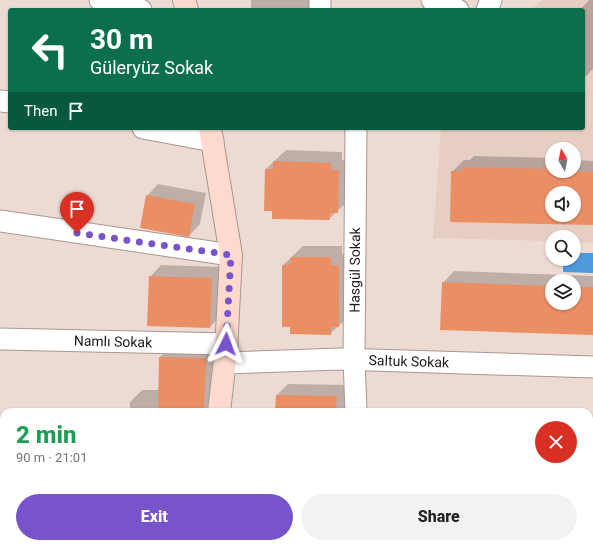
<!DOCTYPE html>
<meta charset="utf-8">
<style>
:root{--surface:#fff;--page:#f2f2f2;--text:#222;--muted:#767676;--accent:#7753cc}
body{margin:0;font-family:Roboto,sans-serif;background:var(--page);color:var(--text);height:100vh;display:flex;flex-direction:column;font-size:15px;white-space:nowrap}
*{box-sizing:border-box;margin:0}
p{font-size:13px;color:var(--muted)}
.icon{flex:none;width:22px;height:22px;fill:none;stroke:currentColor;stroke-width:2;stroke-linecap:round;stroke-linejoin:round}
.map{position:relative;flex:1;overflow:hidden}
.panel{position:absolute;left:0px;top:408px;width:593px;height:140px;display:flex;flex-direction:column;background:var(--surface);border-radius:12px 12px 0 0;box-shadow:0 1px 3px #0004}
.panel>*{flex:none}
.guide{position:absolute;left:8px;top:8px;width:577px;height:122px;border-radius:4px;box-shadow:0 1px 3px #0004;background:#0b6e4f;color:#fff;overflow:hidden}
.needle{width:26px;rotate:351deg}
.controls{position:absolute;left:545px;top:142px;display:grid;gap:8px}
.controls a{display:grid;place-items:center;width:36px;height:36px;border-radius:50%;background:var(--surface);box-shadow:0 1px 3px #0004;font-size:20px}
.pin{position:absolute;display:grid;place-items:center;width:34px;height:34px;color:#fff;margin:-41px -17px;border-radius:50% 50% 50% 0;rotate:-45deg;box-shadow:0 0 4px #0007}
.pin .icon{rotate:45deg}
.me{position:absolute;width:44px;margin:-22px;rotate:3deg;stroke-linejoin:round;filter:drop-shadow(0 0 3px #0008)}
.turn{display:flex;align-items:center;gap:14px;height:84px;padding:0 16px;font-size:18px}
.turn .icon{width:52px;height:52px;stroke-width:2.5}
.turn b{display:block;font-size:28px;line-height:34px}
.then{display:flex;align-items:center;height:38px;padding:0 16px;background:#0003;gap:8px;font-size:15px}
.round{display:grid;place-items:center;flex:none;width:42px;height:42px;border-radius:21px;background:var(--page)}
.headline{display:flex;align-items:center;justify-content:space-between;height:68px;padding:0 16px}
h1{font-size:24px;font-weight:800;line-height:30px;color:#1e9e55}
.primary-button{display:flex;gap:8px;margin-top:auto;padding:8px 16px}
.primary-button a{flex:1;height:46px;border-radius:24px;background:var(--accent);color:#fff;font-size:16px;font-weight:800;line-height:46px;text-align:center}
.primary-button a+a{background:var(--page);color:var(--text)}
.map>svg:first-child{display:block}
</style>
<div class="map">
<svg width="593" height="548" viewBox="0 0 593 548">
<rect width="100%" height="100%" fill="#eddbd3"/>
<!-- built -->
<path fill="#e7cec3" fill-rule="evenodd" d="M542 0H593V243L574 242V237H552V241L433 238 441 128H583V10H531ZM552 149H574V171H552ZM552 193H574V215H552Z"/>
<!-- water -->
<polygon fill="#4e99dc" points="574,253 593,253 593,273 563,272 563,259 574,259"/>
<!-- shadow -->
<g fill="#0003" fill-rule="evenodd">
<polygon points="251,0 319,0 316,10 251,10"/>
<polygon points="589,0 593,0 593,69 583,79 583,10 580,10"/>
<polygon points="286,150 342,152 342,160 350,160 349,200 329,219 273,210 266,169"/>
<path d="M474 156 552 158V171H574V158H576V160L593 161V224L451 221 452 172 464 160H470ZM552 193H574V215H552Z"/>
<polygon points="158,184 206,193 200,224 189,236 147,196"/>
<polygon points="303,246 342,246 342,254 350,254 350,315 330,334 283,265"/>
<polygon points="161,265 222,267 221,315 210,327 148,325 150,277"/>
<path d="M454 271 593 276V334L443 283ZM552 281H574V303H552Z"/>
<polygon points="172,346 217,347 213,412 130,412 130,402 142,390 159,390 160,357"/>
<polygon points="288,384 348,385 347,412 276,412 277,395"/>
<polygon points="589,490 593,490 593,548 297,548 297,547 279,544 278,548 239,548 239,544 589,544"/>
<polygon points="7,544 184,544 183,548 6,548"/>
</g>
<!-- building -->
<g fill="#ea8e64" fill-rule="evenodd">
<polygon points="273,161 331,163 331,170 339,170 338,213 330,213 330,220 272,219 272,211 264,211 265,169 273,169"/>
<path d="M462 167 552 169V171L593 172V225L450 222 451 171H462ZM552 193H574V215H552Z"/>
<polygon points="146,195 195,204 189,237 140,228"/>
<polygon points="291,257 331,257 331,265 339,265 339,327 331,327 331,335 290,334 290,327 282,327 282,265 290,264"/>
<polygon points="149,276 212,278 210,328 147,326"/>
<polygon points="442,282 552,286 552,303 574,303 574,287 593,287 593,335 440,330"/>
<polygon points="159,357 206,358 204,412 158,412"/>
<polygon points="276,395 337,396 336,412 275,412"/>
</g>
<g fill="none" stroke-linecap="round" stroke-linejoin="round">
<!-- street casing -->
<g stroke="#a89790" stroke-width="23">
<g id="street">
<polyline points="100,0 141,10"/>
<polyline points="432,0 458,10"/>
<polyline points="320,10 320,0"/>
<polyline points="487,10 491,0"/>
<polyline points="0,101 10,102"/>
<polyline points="143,128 213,141"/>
<polyline points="0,221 231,255"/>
<path id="s1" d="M0 339 227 344"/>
<path id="s2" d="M225 363 340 359 593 367"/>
<path id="s3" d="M356 412 354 359 356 128"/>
<polyline points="589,474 593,474"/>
<polyline points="0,507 4,508"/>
</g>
</g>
<!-- secondary casing -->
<g stroke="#a89790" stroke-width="24">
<g id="secondary">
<polyline points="184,0 187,10"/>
<polyline points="210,128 231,255 226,351 219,412"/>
<polyline points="197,548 197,544"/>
</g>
</g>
<!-- street -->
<use href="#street" stroke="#fff" stroke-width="21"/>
<!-- secondary -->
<use href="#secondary" stroke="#fedace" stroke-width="22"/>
</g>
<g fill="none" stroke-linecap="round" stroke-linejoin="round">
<!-- route -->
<polyline stroke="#7753cc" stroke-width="7" stroke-dasharray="0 12.6" points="77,233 231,255 226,344"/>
</g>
<g text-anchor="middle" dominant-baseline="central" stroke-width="3" stroke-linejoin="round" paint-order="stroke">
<!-- street labels -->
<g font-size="14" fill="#1e1816" stroke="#eddbd3">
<text stroke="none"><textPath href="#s3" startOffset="142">Hasgül Sokak</textPath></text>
<text stroke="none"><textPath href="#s1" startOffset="113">Namlı Sokak</textPath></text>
<text stroke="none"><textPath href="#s2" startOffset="184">Saltuk Sokak</textPath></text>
</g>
</g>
</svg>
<div class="controls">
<a><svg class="needle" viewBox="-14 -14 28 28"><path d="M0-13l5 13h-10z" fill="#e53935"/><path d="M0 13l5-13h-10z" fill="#767676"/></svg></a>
<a><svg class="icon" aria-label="sound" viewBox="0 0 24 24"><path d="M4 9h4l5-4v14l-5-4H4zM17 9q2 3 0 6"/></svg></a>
<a><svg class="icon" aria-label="search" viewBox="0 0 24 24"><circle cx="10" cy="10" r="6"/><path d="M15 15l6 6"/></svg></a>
<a><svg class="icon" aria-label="layers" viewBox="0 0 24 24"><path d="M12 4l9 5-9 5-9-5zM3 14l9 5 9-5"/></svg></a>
</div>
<div class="pin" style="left:77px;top:233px;background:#d93025"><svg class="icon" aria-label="arrive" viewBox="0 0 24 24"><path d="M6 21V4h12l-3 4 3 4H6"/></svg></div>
<svg class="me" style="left:226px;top:344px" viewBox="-20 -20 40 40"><path d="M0-17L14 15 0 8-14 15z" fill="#7753cc" stroke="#fff" stroke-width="4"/></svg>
<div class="guide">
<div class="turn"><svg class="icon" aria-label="left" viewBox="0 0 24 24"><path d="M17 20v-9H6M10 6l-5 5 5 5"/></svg><div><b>30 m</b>Güleryüz Sokak</div></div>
<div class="then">Then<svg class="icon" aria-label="arrive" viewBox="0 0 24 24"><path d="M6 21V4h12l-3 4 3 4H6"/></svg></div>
</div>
<section class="panel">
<div class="headline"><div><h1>2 min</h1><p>90 m · 21:01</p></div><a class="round" style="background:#d93025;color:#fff"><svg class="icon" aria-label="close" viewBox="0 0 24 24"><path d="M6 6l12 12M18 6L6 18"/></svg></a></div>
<div class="primary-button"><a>Exit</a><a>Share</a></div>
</section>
</div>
